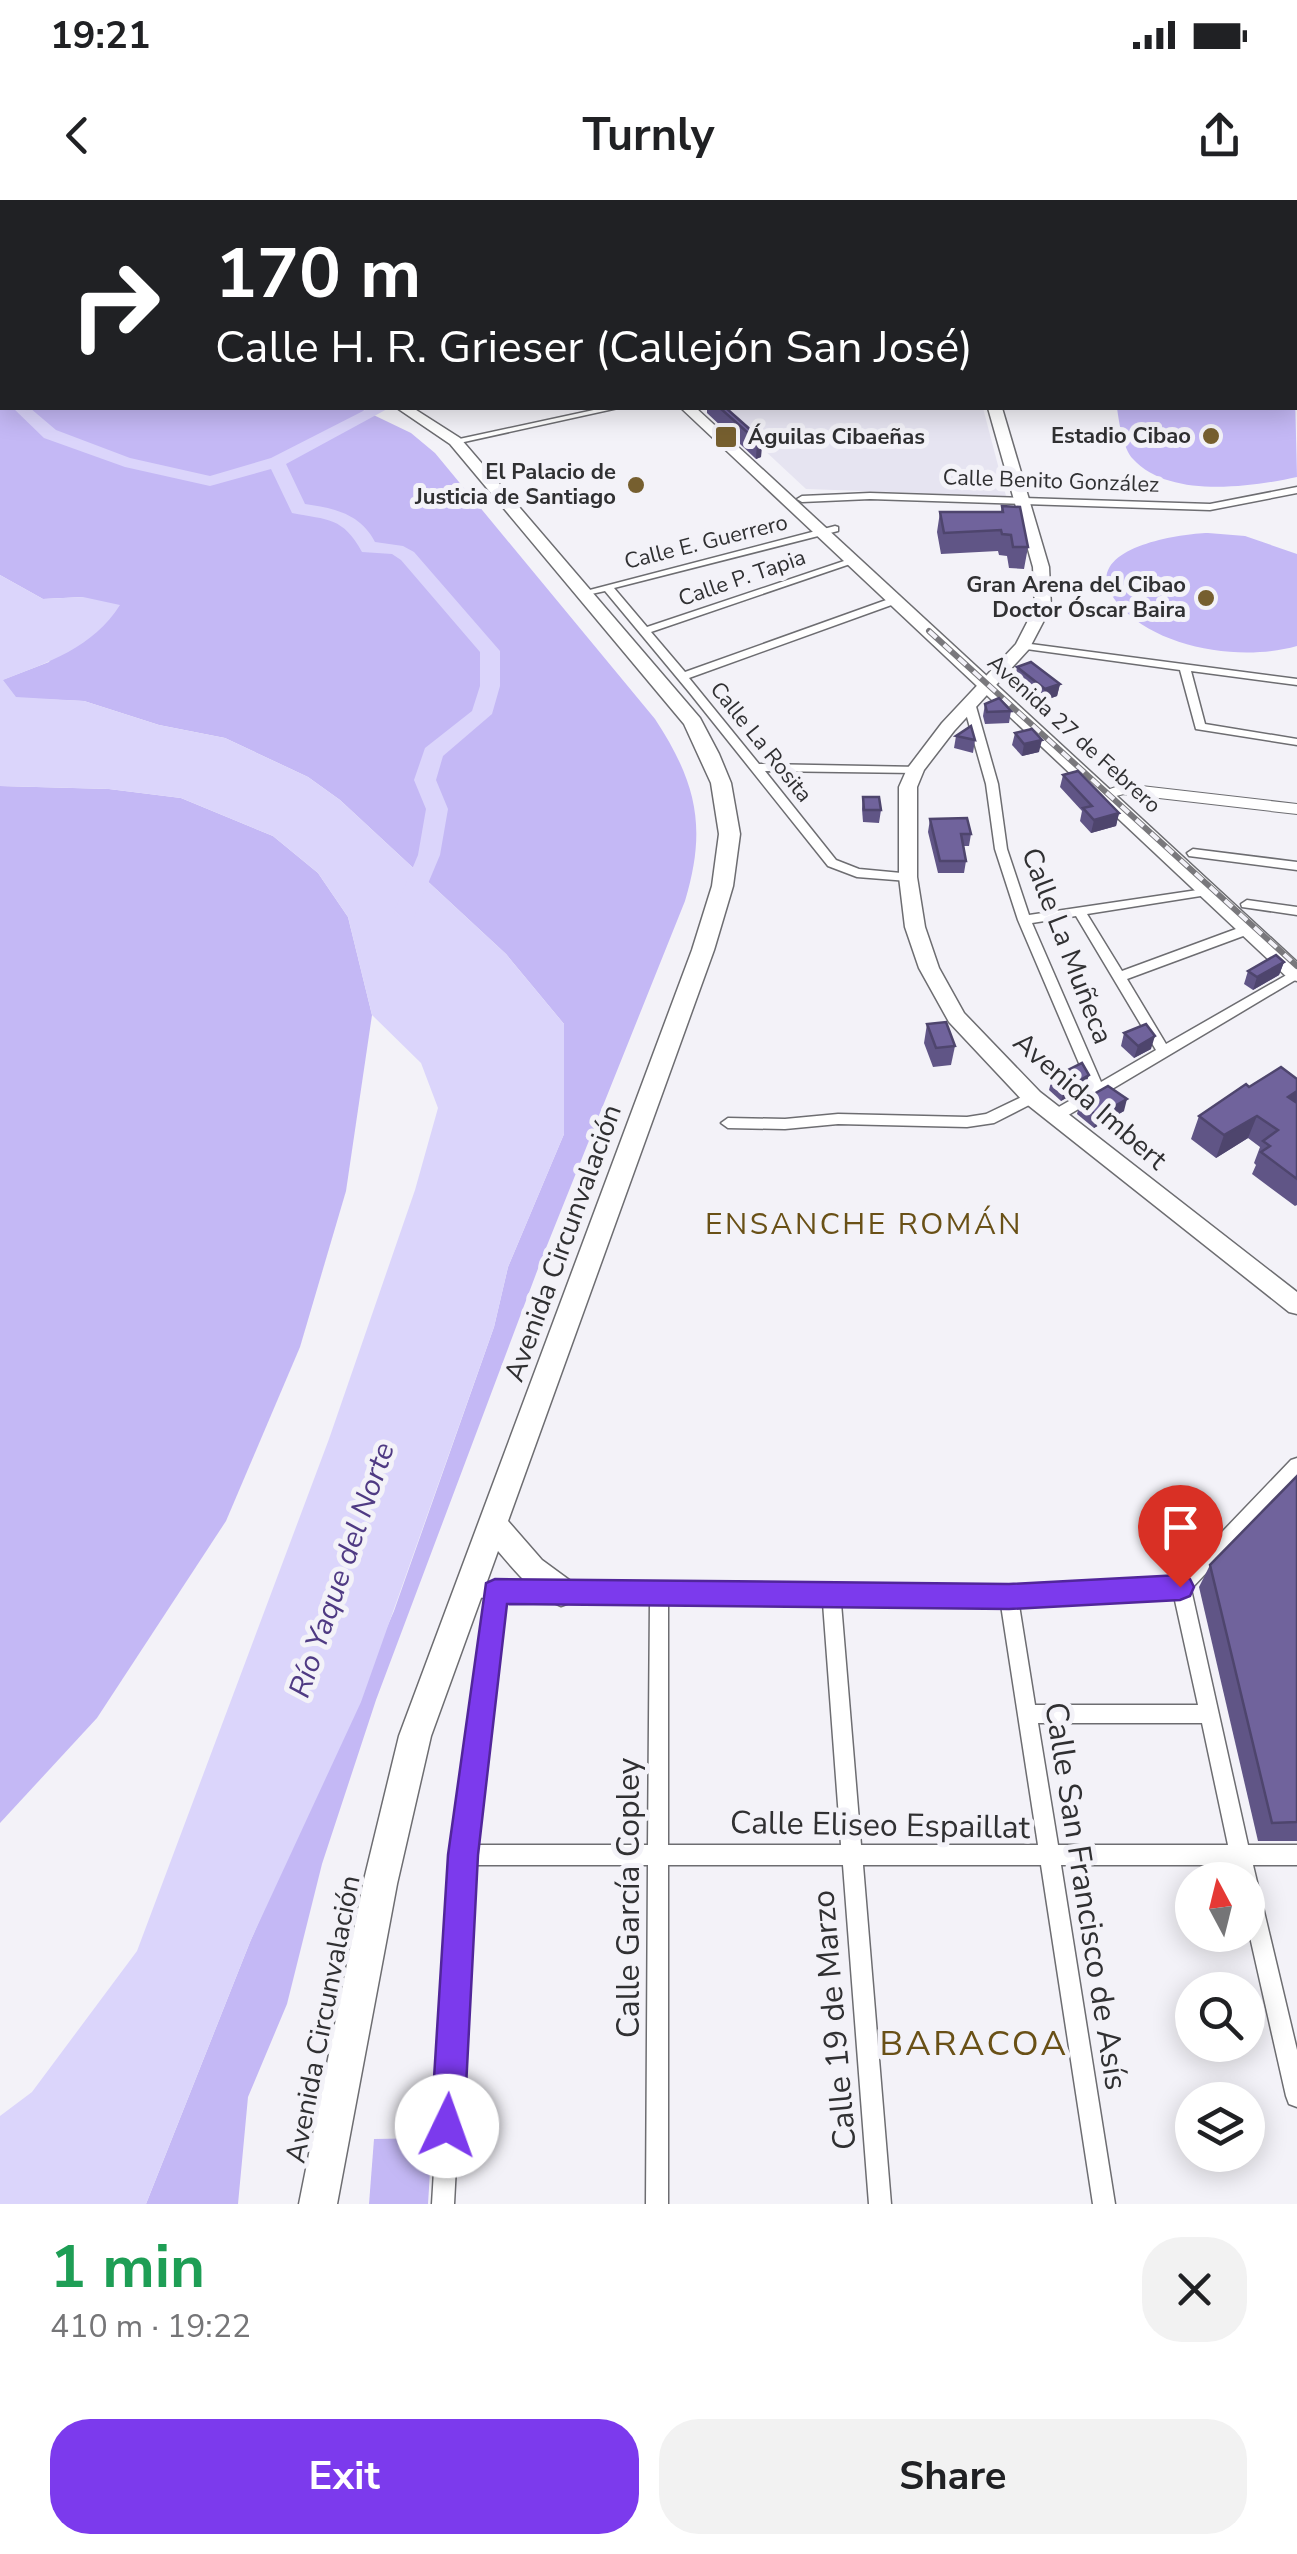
<!DOCTYPE html>
<meta charset="utf-8">
<style>
:root{--surface:#fff;--page:#f2f2f2;--text:#202124;--muted:#757577;--accent:#7c3aed}
body{margin:0;font-family:"Nunito Sans",sans-serif;background:var(--page);color:var(--text);height:100vh;display:flex;flex-direction:column;font-size:38px;white-space:nowrap}
*{box-sizing:border-box;margin:0}
p{font-size:32px;color:var(--muted)}
.icon{flex:none;width:55px;height:55px;fill:none;stroke:currentColor;stroke-width:2;stroke-linecap:round;stroke-linejoin:round}
.map{position:relative;height:2004px;overflow:hidden}
.sheet{display:flex;flex-direction:column;background:var(--surface);flex:1}
.sheet>*{flex:none}
.guide{position:absolute;left:0px;top:0px;width:1298px;height:210px;box-shadow:0 5px 25px #0003;background:#202124;color:#fff;overflow:hidden}
.needle{width:65px;rotate:353deg}
.fabs{position:absolute;left:1175px;top:1662px;display:grid;gap:20px}
.fabs a{display:grid;place-items:center;width:90px;height:90px;border-radius:50%;background:var(--surface);box-shadow:0 5px 25px #0003;font-size:50px}
.pin{position:absolute;display:grid;place-items:center;width:85px;height:85px;color:#fff;margin:-102px -42px;border-radius:50% 50% 50% 0;rotate:-45deg;box-shadow:0 0 10px #0007}
.pin .icon{rotate:45deg}
.me{position:absolute;width:110px;margin:-55px;rotate:3deg;stroke-linejoin:round;filter:drop-shadow(0 0 8px #0008)}
.turn{display:flex;align-items:center;gap:35px;height:210px;padding:0 50px;font-size:45px}
.turn .icon{width:130px;height:130px;stroke-width:2.5}
.turn b{display:block;font-size:70px;line-height:85px}
.round{display:grid;place-items:center;flex:none;width:105px;height:105px;border-radius:40px;background:var(--page)}
.overview{display:flex;align-items:center;justify-content:space-between;height:170px;padding:0 50px}
h1{font-size:60px;font-weight:700;line-height:75px;color:#1e9e55}
.primary-button{display:flex;gap:20px;margin-top:auto;padding:20px 50px}
.primary-button a{flex:1;height:115px;border-radius:40px;background:var(--accent);color:#fff;font-size:40px;font-weight:700;line-height:115px;text-align:center}
.primary-button a+a{background:var(--page);color:var(--text)}
.status{display:flex;justify-content:space-between;align-items:center;height:70px;padding:0 50px;background:var(--surface);direction:ltr}
.status svg{height:28px;fill:currentColor}
header{display:flex;justify-content:space-between;align-items:center;height:130px;padding:0 50px;background:var(--surface);font-size:45px;font-weight:700}
.map>svg:first-child{display:block}
</style>
<div class="status"><b>19:21</b><svg viewBox="0 0 49 12"><path d="M0 12V9h3v3zM5 12V6h3v6zM10 12V3h3v9zM15 12V0h3v12zM26 1h20v11H26zM47 4h2v5h-2z"/></svg></div>
<header><svg class="icon" aria-label="back" viewBox="0 0 24 24"><path d="M15 5l-7 7 7 7"/></svg>Turnly<svg class="icon" aria-label="share" viewBox="0 0 24 24"><path d="M12 15V3M7 8l5-5 5 5M5 13v7h14v-7"/></svg></header>
<div class="map">
<svg width="1297" height="2004" viewBox="0 0 1297 2004">
<rect width="100%" height="100%" fill="#f3f2f8"/>
<!-- built -->
<polygon fill="#e6e4f1" points="719,208 983,208 1006,296 806,289"/>
<!-- green -->
<g fill="#c4b8f5">
<path d="M0 68 2 208H359L411 233 435 253 655 519C697 583 707 628 685 701L542 1058 376 1500 322 1664 287 1804 248 1897 238 2004H146L250 1742 394 1411 494 1127 508 1067 564 934V824L506 754 340 600 308 577 225 538 159 525 84 501 16 498 2 480 49 462 83 397 43 399 0 375Z"/>
<path d="M1295 194 1297 277C1251 287 1169 299 1133 259 1123 249 1119 222 1117 208H1295Z"/>
<path d="M1208 333 1245 336 1297 354V446C1244 461 1163 450 1123 409 1066 352 1172 334 1208 333Z"/>
<polygon points="0,586 109,589 181,598 273,636 318,673 348,717 372,815 346,991 300,1147 226,1321 97,1518 0,1623"/>
<polygon points="432,1938 428,2004 369,2004 374,1939"/>
</g>
<!-- water -->
<path fill="#dbd5fb" d="M0 375 43 399 83 397 120 405C94 447 47 463 3 480L16 497 84 501 159 525 225 538 308 577 340 600 506 754 564 824V934L508 1067 494 1127 361 1502 250 1742 146 2004H0V1916L32 1892 137 1751 329 1239 415 990 438 908 421 863 372 815 348 717 318 673 273 636 181 598 109 589 0 586Z"/>
<g fill="none" stroke-linecap="round" stroke-linejoin="round">
<!-- river -->
<g fill="#dbd5fb" fill-rule="evenodd">
<polygon points="0,191 2,192 2,202 0,201"/>
<path d="M13 208H30L56 230 130 258 210 276 271 258 369 208H389L286 264 305 304C334 308 361 314 375 342L403 346 414 352 500 451V486L492 514 443 556 436 580 448 609 440 655 414 717H398L394 712 418 655 426 609 414 580 425 548 472 511 480 486V452L401 360 392 354 362 352C343 317 328 320 292 313L271 269 210 286 125 267 44 238Z"/>
</g>
<!-- minor casing -->
<g stroke="#6d6d71" stroke-width="3">
<g id="minor">
<polygon points="168,0 202,0 205,2 176,2"/>
<polygon points="325,0 375,0 378,2 336,2"/>
<polygon points="1295,4 1297,4 1295,9"/>
<rect x="0" y="17" width="2" height="5"/>
<rect x="1295" y="89" width="2" height="4"/>
<polygon points="1295,181 1297,182 1297,188 1295,187"/>
<polygon points="603,208 618,208 455,244 450,241"/>
<polygon points="1297,287 1297,293 1210,310 870,299 802,302 797,299 802,296 870,293 1210,304"/>
<polygon points="835,326 838,327 838,331 614,388 647,427 847,360 856,362 651,432 685,472 889,399 897,399 897,403 689,478 759,564 920,567 920,571 916,573 765,571 836,660 859,669 912,674 912,680 908,681 857,677 828,666 689,492 605,391 587,395 582,392"/>
<polygon points="1023,443 1297,479 1297,485 1191,471 1205,524 1297,539 1297,545 1196,529 1180,470 1019,448 1018,446"/>
<path d="M969 500 975 503 998 584 1007 649 1029 715 1211 688V694L1207 695 1087 714 1122 771 1244 726 1249 725 1255 729 1254 732 1127 779 1166 844 1297 769V779L1060 920H1050L1048 916 1050 912 1090 889 1018 720 995 649 986 584 963 503ZM1076 716 1156 850 1101 882 1032 723Z"/>
<polygon points="1193,649 1297,662 1297,670 1189,656 1187,653"/>
<polygon points="1247,700 1297,707 1297,715 1242,707 1241,704"/>
<polygon points="1032,892 1037,893 1039,897 1037,901 994,923 967,927 838,924 785,929 728,928 721,923 728,918 785,919 838,914 967,917 986,914"/>
<path d="M1297 1258V1277L1191 1389 1248 1645H1297V1665H1253L1297 1850V1907L1289 1904 1286 1896 1248 1728V1680H1236L1233 1665H1061L1115 2004H1093L1041 1665H863L891 2004H869L843 1665H668V2004H646L648 1665H472L454 2004H432L453 1655 485 1398 463 1396 460 1390 463 1384 469 1382 825 1386 831 1384 838 1387 1009 1389 1177 1379 1291 1260ZM1174 1396 1198 1505H1035L1019 1405ZM503 1399 650 1400 648 1645H474ZM668 1401 823 1403 841 1645H668ZM841 1403 1001 1405 1038 1645H861ZM1038 1523H1202L1228 1645H1058Z"/>
</g>
</g>
<!-- tertiary casing -->
<g stroke="#6d6d71" stroke-width="2">
<g id="tertiary">
<rect x="1295" y="116" width="2" height="7"/>
<polygon points="1124,584 1297,604 1297,614 1124,594 1104,599 1096,594"/>
</g>
</g>
<!-- secondary casing -->
<g stroke="#6d6d71" stroke-width="3">
<polygon id="secondary" points="988,208 1002,208 1049,367 1051,407 1029,449 954,531 924,570 917,587 917,677 925,727 939,768 964,813 1040,892 1297,1092 1297,1114 1289,1112 1024,902 949,822 919,768 905,727 899,677 899,587 907,569 942,523 1016,444 1035,407 1033,367"/>
</g>
<!-- primary casing -->
<g stroke="#6d6d71" stroke-width="3">
<g id="primary">
<polygon points="471,0 485,0 486,2 473,2"/>
<polygon points="0,50 2,51 2,59 0,58"/>
<path d="M397 208H413L460 238 700 518 719 554 731 583 740 634 733 686 714 750 508 1321 542 1360 572 1382 576 1392 572 1402 561 1406C535 1396 516 1372 498 1351L431 1536 397 1684 337 2004H299L363 1684 399 1536 692 750 712 686 719 634 711 583 684 524 450 244Z"/>
<polygon points="681,208 696,208 1297,762 1297,781 1289,779"/>
</g>
</g>
<!-- minor -->
<use href="#minor" fill="#fff" fill-rule="evenodd"/>
<!-- tertiary -->
<use href="#tertiary" fill="#fff" fill-rule="evenodd"/>
<!-- secondary -->
<use href="#secondary" fill="#fff" fill-rule="evenodd"/>
<!-- primary -->
<use href="#primary" fill="#fff" fill-rule="evenodd"/>
<!-- rail casing -->
<g stroke="#79787c" stroke-width="6">
<polyline id="rail" points="929,431 1297,766"/>
</g>
<!-- rail -->
<use href="#rail" stroke="#f3f2f8" stroke-width="4" stroke-dasharray="10" stroke-linecap="butt"/>
</g>
<!-- wall -->
<g fill="#605586">
<polygon points="640,0 830,0 832,2 690,2 687,1 683,2 645,2"/>
<polygon points="707,208 726,208 762,240 761,257 756,259 707,213"/>
<polygon points="1002,306 1028,347 1024,369 1009,368 1007,356 999,355 998,351 941,354 937,332 940,312 1001,312"/>
<polygon points="1017,467 1060,484 1057,496 1043,501 1015,479"/>
<polygon points="985,504 1011,511 1009,523 985,524 983,516"/>
<polygon points="1015,533 1039,552 1022,556 1012,545"/>
<polygon points="956,536 975,540 973,553 954,548"/>
<polygon points="1063,575 1119,613 1116,626 1091,633 1080,621 1082,611 1060,587"/>
<polygon points="863,597 881,610 879,623 863,622 862,609"/>
<polygon points="930,619 971,634 969,646 964,646 966,661 964,673 938,673 928,632"/>
<polygon points="1284,762 1279,775 1253,790 1244,784 1248,771"/>
<polygon points="927,824 955,846 951,865 933,867 924,843"/>
<polygon points="1124,833 1151,849 1134,858 1121,846"/>
<polygon points="1052,878 1085,887 1061,901 1049,890"/>
<polygon points="1297,879 1297,1005 1295,1006 1252,974 1256,965 1254,963 1260,947 1248,938 1216,958 1191,939 1199,916 1249,887"/>
<polygon points="1080,902 1124,911 1094,928 1077,914"/>
<polygon points="1297,1276 1297,1641 1258,1641 1199,1387 1210,1365"/>
</g>
<!-- shaded-wall -->
<g fill="#4e456d">
<polygon points="668,0 687,0 683,2 668,2"/>
<polygon points="762,240 761,257 756,259 757,241"/>
<polygon points="1060,484 1057,496 1043,501 1045,489"/>
<polygon points="1042,540 1039,552 1022,556 1024,544"/>
<polygon points="1119,613 1116,626 1091,633 1094,620"/>
<polygon points="1284,762 1279,775 1253,790 1257,777"/>
<polygon points="1155,836 1151,849 1134,858 1138,846"/>
<polygon points="1089,875 1085,887 1061,901 1065,889"/>
<polygon points="1297,891 1297,908 1288,897"/>
<polygon points="1127,899 1124,911 1094,928 1097,916"/>
<polygon points="1257,916 1248,938 1216,958 1224,935"/>
</g>
<!-- building -->
<g fill="#70639c" stroke="#4e456d" stroke-width="2.5">
<polygon points="709,0 830,0 832,2 714,2"/>
<polygon points="720,208 726,208 762,240 757,241"/>
<polygon points="1002,306 1020,307 1028,347 1013,347 1011,335 1002,334 1001,330 944,333 940,312 1003,312"/>
<polygon points="1031,462 1060,484 1045,489 1017,467"/>
<polygon points="999,498 1011,511 987,512 985,504"/>
<polygon points="971,526 975,540 956,536"/>
<polygon points="1032,529 1042,540 1024,544 1015,533"/>
<polygon points="1078,571 1119,613 1094,620 1083,608 1092,606 1063,575"/>
<polygon points="863,597 879,597 881,610 864,610"/>
<polygon points="967,618 971,634 961,634 966,661 940,661 930,619"/>
<polygon points="1276,755 1284,762 1257,777 1248,771"/>
<polygon points="946,822 955,846 936,848 927,824"/>
<polygon points="1146,824 1155,836 1138,846 1124,833"/>
<polygon points="1082,863 1089,875 1065,889 1052,878"/>
<polygon points="1281,867 1297,879 1297,891 1288,897 1297,903 1297,979 1261,952 1270,946 1263,941 1278,930 1257,916 1224,935 1199,916 1246,884 1249,887"/>
<polygon points="1108,886 1127,899 1097,916 1080,902"/>
<polygon points="1297,1276 1297,1622 1272,1623 1210,1365"/>
</g>
<!-- route -->
<polygon fill="#7c3aed" stroke="#51269a" stroke-width="2.5" points="1180,1375 1190,1379 1194,1387 1190,1396 1180,1400 1009,1409 507,1404 478,1655 464,1926 459,1938 447,1943 435,1938 431,1926 448,1655 486,1383 495,1379 1009,1384"/>
<!-- markers -->
<g fill="#765f2f" stroke="#f3f2f8" stroke-width="4">
<circle cx="1211" cy="236" r="10"/>
<rect x="714" y="225" width="24" height="24" rx="5"/>
<circle cx="636" cy="285" r="10"/>
<circle cx="1206" cy="398" r="10"/>
</g>
<g text-anchor="middle" dominant-baseline="central" stroke-width="10" stroke-linejoin="round" paint-order="stroke">
<!-- far-poi labels -->
<g font-size="22" font-weight="bold" fill="#303032" stroke="#f3f2f8" text-anchor="end">
<text x="1191" y="236">Estadio Cibao</text>
<text x="748" y="237" text-anchor="start">Águilas Cibaeñas</text>
<text x="616" y="272">El Palacio de<tspan x="616" dy="25">Justicia de Santiago</tspan></text>
<text x="1186" y="385">Gran Arena del Cibao<tspan x="1186" dy="25">Doctor Óscar Baira</tspan></text>
</g>
<!-- far-street labels -->
<g font-size="22" fill="#303032" stroke="#f3f2f8">
<text transform="translate(1051 281) rotate(2)">Calle Benito González</text>
<text transform="translate(706 342) rotate(-14)">Calle E. Guerrero</text>
<text transform="translate(742 378) rotate(-19)">Calle P. Tapia</text>
<text transform="translate(1074 534) rotate(42)">Avenida 27 de Febrero</text>
<text transform="translate(761 542) rotate(51)">Calle La Rosita</text>
</g>
<!-- street labels -->
<g font-size="28" fill="#303032" stroke="#f3f2f8">
<text transform="translate(1067 746) rotate(69)">Calle La Muñeca</text>
<text transform="translate(1090 901) rotate(41)">Avenida Imbert</text>
<text transform="translate(563 1043) rotate(-70)">Avenida Circunvalación</text>
<text transform="translate(323 1819) rotate(-79)">Avenida Circunvalación</text>
</g>
<!-- neighbourhood labels -->
<g font-size="30" letter-spacing="2.5" fill="#695016" stroke="#f3f2f8">
<text x="864" y="1024">ENSANCHE ROMÁN</text>
</g>
<!-- water labels -->
<g font-size="30" font-style="italic" fill="#4f3a83" stroke="#f3f2f8">
<text transform="translate(342 1370) rotate(-71)">Río Yaque del Norte</text>
</g>
<!-- near-street labels -->
<g font-size="32" fill="#303032" stroke="#f3f2f8">
<text transform="translate(880 1625) rotate(1)">Calle Eliseo Espaillat</text>
<text transform="translate(1086 1696) rotate(81)">Calle San Francisco de Asís</text>
<text transform="translate(628 1698) rotate(-90)">Calle García Copley</text>
<text transform="translate(834 1820) rotate(-95)">Calle 19 de Marzo</text>
</g>
<!-- near-neighbourhood labels -->
<g font-size="35" letter-spacing="2.5" fill="#695016" stroke="#f3f2f8">
<text x="974" y="1843">BARACOA</text>
</g>
</g>
</svg>
<div class="fabs">
<a><svg class="needle" viewBox="-14 -14 28 28"><path d="M0-13l5 13h-10z" fill="#e53935"/><path d="M0 13l5-13h-10z" fill="#757577"/></svg></a>
<a><svg class="icon" aria-label="search" viewBox="0 0 24 24"><circle cx="10" cy="10" r="6"/><path d="M15 15l6 6"/></svg></a>
<a><svg class="icon" aria-label="layers" viewBox="0 0 24 24"><path d="M12 4l9 5-9 5-9-5zM3 14l9 5 9-5"/></svg></a>
</div>
<div class="pin" style="left:1180px;top:1387px;background:#d93025"><svg class="icon" aria-label="arrive" viewBox="0 0 24 24"><path d="M6 21V4h12l-3 4 3 4H6"/></svg></div>
<svg class="me" style="left:447px;top:1926px" viewBox="-20 -20 40 40"><circle r="19" fill="#fff"/><path d="M0-13L10 11 0 6-10 11z" fill="#7c3aed"/></svg>
<div class="guide">
<div class="turn"><svg class="icon" aria-label="right" viewBox="0 0 24 24"><path d="M7 20v-9h11M14 6l5 5-5 5"/></svg><div><b>170 m</b>Calle H. R. Grieser (Callejón San José)</div></div>
</div>
</div>
<section class="sheet">
<div class="overview"><div><h1>1 min</h1><p>410 m · 19:22</p></div><a class="round"><svg class="icon" aria-label="close" viewBox="0 0 24 24"><path d="M6 6l12 12M18 6L6 18"/></svg></a></div>
<div class="primary-button"><a>Exit</a><a>Share</a></div>
</section>
